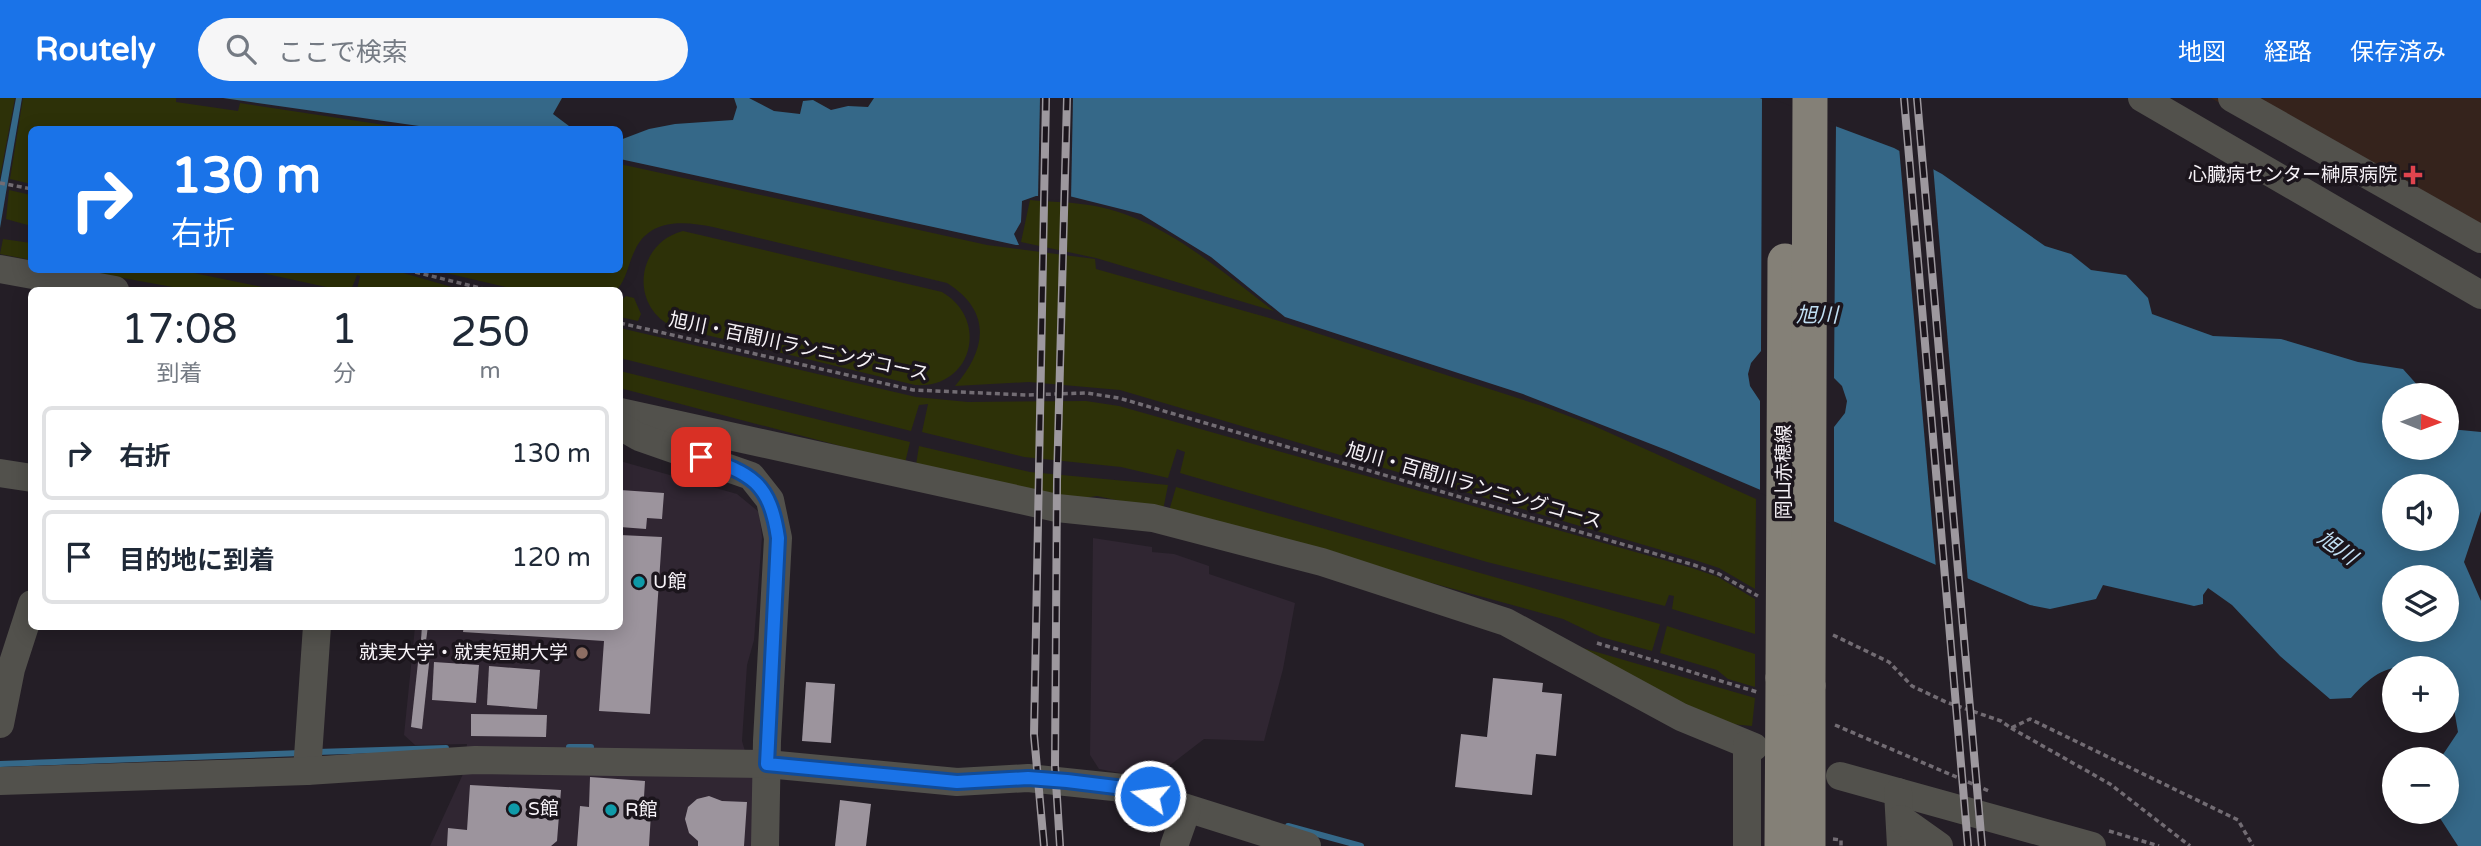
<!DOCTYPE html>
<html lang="ja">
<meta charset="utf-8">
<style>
:root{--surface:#fff;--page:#f6f6f7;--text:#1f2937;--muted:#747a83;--line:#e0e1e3;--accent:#1a73e8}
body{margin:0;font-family:"Varela Round","Noto Sans JP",sans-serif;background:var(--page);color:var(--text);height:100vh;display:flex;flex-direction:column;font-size:26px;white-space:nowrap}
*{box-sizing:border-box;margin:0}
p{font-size:23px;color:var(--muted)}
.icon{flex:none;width:38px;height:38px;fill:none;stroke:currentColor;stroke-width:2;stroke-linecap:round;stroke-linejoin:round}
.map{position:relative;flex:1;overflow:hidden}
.panel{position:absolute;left:28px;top:189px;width:595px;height:343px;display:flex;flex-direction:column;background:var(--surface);border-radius:10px;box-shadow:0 4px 18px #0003}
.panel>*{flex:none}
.top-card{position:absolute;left:28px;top:28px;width:595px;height:147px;border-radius:10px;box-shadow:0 4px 18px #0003;background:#1a73e8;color:#fff;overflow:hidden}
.needle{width:46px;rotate:91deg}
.buttons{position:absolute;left:2382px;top:285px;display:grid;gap:14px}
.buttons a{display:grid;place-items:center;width:77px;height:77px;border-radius:50%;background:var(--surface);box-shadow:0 4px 18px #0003;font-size:35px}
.pin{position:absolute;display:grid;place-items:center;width:60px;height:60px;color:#fff;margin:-30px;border-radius:14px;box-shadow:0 4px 10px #0006}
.me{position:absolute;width:77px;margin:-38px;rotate:284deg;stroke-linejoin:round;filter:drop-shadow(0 0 5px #0008)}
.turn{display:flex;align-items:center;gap:24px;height:147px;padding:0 28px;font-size:32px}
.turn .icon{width:91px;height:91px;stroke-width:2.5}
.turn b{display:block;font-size:49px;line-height:60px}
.eta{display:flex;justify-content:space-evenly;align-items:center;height:119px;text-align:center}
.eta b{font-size:42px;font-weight:600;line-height:49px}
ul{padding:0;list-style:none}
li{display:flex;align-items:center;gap:21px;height:94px;margin:0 14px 10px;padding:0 14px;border:4px solid var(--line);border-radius:10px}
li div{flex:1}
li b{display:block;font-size:26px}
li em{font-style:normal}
header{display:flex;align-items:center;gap:42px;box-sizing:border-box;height:98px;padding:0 35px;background:var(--accent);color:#fff}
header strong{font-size:33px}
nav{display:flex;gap:38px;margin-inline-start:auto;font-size:24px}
.search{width:490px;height:63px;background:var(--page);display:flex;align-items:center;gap:18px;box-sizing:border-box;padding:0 24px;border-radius:38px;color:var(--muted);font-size:26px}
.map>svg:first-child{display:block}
</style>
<header>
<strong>Routely</strong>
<div class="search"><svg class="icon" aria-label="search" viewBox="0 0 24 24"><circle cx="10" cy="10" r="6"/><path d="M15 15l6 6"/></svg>ここで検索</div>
<nav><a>地図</a><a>経路</a><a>保存済み</a></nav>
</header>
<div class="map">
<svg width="2481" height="748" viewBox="0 0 2481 748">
<rect width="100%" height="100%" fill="#241e26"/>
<!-- built -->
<g fill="#302632">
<polygon points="620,363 737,396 759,414 762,439 754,542 747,567 742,643 757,694 755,748 430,748 463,676 467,646 415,647 404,637 415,529 620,528"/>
<polygon points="1093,440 1152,449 1152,454 1174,456 1209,468 1209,476 1295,505 1283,571 1264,643 1204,641 1152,681 1099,671 1090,657"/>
</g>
<!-- medical -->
<polygon fill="#35231c" points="2211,0 2481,0 2481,154"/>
<!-- green -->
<g fill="#2d3108">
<polygon points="0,0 15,0 0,79"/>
<polygon points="23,0 176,0 176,4 238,13 240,5 411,31 32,32 31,86 10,81"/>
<path d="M620 66 987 147 1095 161 1096 171 1276 222 1542 308 1592 327 1756 401 1755 491 1719 470 1695 462 1120 292 1029 284 955 288C986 252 993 214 947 185L713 129C684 123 650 120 635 152 628 166 627 180 617 192H518L433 172H620Z"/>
<polygon points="9,92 31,97 31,128 6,121"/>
<path d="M1030 102C1051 104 1074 104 1095 108 1162 120 1221 173 1274 213L1096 160 1021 144Z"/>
<path d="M683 133 942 194C990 222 972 291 915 287L673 229C629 208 636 145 683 133Z"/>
<polygon points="3,141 31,145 31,162 0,156"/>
<polygon points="79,172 179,172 277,192 189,192"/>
<polygon points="248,172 393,172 462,192 357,192 360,178 357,177 351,192 340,192"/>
<polygon points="626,198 634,200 641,216 638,223 620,219 620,204"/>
<polygon points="620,230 916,299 968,304 1086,303 1119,308 1692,470 1718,479 1755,501 1755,536 1672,511 1674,498 1669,497 1665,508 1487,464 1180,375 1185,354 1177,351 1168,380 1121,369 1024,359 922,334 928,306 919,307 911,333 620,260"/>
<polygon points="620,273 910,344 905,365 620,290"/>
<polygon points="919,348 1030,374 1168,387 1163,412 1097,398 1068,402 916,367"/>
<polygon points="1176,389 1660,526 1652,553 1601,539 1563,521 1169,413"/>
<polygon points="1667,528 1755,556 1755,589 1728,581 1717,572 1660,555"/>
<polygon points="1562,544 1755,600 1752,628 1720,625"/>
</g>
<!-- water -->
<g fill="#356888" fill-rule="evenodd">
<polygon points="16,0 22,0 0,130 0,85"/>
<polygon points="223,0 562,0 553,16 573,31 440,31"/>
<path d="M734 0H749L774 13 800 16 803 3 813 2 831 12 848 8 868 9 874 0H1760L1894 50 1942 76 2045 148 2071 156 2091 172 2126 177 2148 200 2152 216 2213 238 2281 241 2358 264 2403 271 2420 290 2433 297 2394 298V350H2446L2447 320 2450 331 2481 334V413L2464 464 2481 503V748H2458L2436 714H2446V662L2440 661 2458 634 2451 594 2447 589 2446 570C2400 570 2387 559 2351 600L2330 601 2280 558 2232 507 2208 490 2203 497V506L2194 508 2103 487 2096 501 2050 511 2030 507 1669 353 1523 296 1285 219 1211 159 1141 116 1069 98H1036L1022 103 1021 124 1014 136 1019 147H1016L620 61V42L649 31 675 26 733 22 737 9ZM2394 388H2446V441H2394ZM2394 480H2446V532H2394Z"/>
</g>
<!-- pier -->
<g fill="#241e26">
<polygon points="1040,0 1073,0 1071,102 1038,101"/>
<polygon points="1762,0 1770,0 1836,25 1834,280 1842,288 1847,303 1845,315 1834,329 1834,427 1760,395 1760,303 1750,288 1748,276 1751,265 1761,253"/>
<polygon points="1899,49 1933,67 1968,484 1936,470"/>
</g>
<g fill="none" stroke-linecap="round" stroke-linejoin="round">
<!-- stream -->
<g stroke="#356888" stroke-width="6">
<polyline points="569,649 591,649"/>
<polyline points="317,654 446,650"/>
<polyline points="0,666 302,655"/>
<polyline points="1288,728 1361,748"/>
</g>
</g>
<!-- building -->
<g fill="#9c949d">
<polygon points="620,392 664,395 662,421 647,420 646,431 620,429"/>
<polygon points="620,437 662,439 650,616 599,613 604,543 463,534 464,528 620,528"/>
<polygon points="422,528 428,528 426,543 421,542"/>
<polygon points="420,546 431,547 422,631 411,629"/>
<polygon points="434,564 479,567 476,605 432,602"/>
<polygon points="489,568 540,572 537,611 487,607"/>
<polygon points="1493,580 1543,585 1542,594 1562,596 1556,658 1536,656 1532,697 1455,689 1461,636 1487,639"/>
<polygon points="806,584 835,586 831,645 802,643"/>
<polygon points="471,616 547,617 546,639 471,638"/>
<polygon points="590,679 645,683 643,715 651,715 649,748 577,748 580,708 589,709"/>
<polygon points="470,687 561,692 557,743 551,748 447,748 448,730 467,732"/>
<polygon points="709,698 722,703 747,704 744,748 698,748 698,743 689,735 685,721 688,709 697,701"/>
<polygon points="840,702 871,706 866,748 835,748"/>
</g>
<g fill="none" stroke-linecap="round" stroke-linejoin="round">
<!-- path -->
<g stroke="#726c73" stroke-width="3.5" stroke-dasharray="5 3.5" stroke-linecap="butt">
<polyline points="0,85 32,91"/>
<polyline points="407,172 488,192"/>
<polyline points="620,225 913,292 1027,297 1086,295 1119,300 1694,467 1719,476 1758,498"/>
<polyline points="1833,537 1889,564 1912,588 1946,604 2001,623 2011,630 2030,621 2238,722 2253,748"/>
<polyline points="1597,545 1757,594"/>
<polyline points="1835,627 1989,693"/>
<polyline points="2011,630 2110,686 2190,748"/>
<polyline points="2109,733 2159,748"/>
<polyline points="1833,741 1841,742 1841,748"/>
</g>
<!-- minor -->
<g stroke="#52514c" stroke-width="28">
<polyline points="2142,0 2481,197"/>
<polyline points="2232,0 2481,141"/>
<polyline points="0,171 115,192"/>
<polyline points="620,314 1057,410 1153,420 1322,464 1506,524 1681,619 1754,649"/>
<polyline points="620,328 639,339 751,378 770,402 778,440 767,643 765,748"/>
<polyline points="0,375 32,380"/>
<polyline points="0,626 11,571 32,506"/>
<polyline points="1747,647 1747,748"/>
<polyline points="307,673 317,528"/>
<polyline points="1840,678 2092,748"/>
<polyline points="0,683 307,673 475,662 767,666 957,684 1028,680 1123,690 1307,748"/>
<polyline points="1898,694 1901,748"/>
<polyline points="1901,721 1939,748"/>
<polyline points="1174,748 1187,711"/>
</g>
<!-- major -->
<g stroke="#848077" stroke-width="35">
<polyline points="1782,748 1783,580"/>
<polyline points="1808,748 1808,588"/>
</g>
<!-- rail casing -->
<g stroke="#9d989e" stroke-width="8">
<g id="rail">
<polyline points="1904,0 1968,748"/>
<polyline points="1917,0 1982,748"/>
<polyline points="1044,748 1034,637 1046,0"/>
<polyline points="1060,748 1055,668 1057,383 1067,0"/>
</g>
</g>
<!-- rail -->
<use href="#rail" stroke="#1b151c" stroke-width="5" stroke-dasharray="16" stroke-linecap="butt"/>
<!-- major-bridge -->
<g stroke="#848077" stroke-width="35">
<polyline points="1783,580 1785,163"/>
<polyline points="1808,588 1810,0"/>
</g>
</g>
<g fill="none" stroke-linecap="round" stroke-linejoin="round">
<!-- route casing -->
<g stroke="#114b97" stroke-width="18">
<path id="route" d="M701 359C752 375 770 385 778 440L767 666 957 684 1028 680 1067 683 1124 690 1150 698"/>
</g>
<!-- route -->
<use href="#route" stroke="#1a73e8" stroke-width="12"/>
</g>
<!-- markers -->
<path fill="#e0444e" stroke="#1b151c" stroke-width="2.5" d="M2409.5 66.5h7v7h7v7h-7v7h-7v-7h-7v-7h7z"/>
<g fill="#0f9aa8" stroke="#1b151c" stroke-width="2.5">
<circle cx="639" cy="484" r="7"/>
<circle cx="514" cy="711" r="7"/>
<circle cx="611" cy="712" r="7"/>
</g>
<circle fill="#8d6e63" stroke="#1b151c" stroke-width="2.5" cx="582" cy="555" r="7"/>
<g text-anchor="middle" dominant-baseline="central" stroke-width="7" stroke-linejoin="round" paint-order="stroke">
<!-- poi labels -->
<g font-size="19" fill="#f6f2f7" stroke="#1b151c" text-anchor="start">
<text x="2397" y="77" text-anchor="end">心臓病センター榊原病院</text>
<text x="653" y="484">U館</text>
<text x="568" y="555" text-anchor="end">就実大学・就実短期大学</text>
<text x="528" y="711">S館</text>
<text x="625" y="712">R館</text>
</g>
<!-- street labels -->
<g font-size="19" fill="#f6f2f7" stroke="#1b151c">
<text transform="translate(799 249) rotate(12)">旭川・百間川ランニングコース</text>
<text transform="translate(1784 374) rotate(-90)">岡山赤穂線</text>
<text transform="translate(1474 388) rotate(16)">旭川・百間川ランニングコース</text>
</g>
<!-- water labels -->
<g font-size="21" font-style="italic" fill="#c1dff3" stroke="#1b151c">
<text x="1817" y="217">旭川</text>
<text transform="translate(2337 450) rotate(36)">旭川</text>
</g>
</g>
</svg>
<div class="buttons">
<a><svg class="needle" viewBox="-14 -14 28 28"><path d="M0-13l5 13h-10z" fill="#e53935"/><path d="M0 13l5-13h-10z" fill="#747a83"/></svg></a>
<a><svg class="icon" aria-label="sound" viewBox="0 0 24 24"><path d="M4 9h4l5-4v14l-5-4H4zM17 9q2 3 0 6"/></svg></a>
<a><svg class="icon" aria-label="layers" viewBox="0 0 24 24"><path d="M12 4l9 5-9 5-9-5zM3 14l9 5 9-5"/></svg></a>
<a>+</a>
<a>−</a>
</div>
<div class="pin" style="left:701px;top:359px;background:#d93025"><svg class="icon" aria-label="arrive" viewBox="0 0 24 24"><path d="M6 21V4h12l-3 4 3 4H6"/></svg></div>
<svg class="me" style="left:1150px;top:698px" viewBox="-20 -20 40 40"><circle r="17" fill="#1a73e8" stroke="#fff" stroke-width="3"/><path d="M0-11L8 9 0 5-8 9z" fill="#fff"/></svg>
<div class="top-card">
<div class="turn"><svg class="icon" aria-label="right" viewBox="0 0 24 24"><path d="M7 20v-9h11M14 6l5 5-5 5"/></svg><div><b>130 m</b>右折</div></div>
</div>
<section class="panel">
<div class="eta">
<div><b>17:08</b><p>到着</p></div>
<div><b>1</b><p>分</p></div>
<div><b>250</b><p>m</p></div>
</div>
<ul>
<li><svg class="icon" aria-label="right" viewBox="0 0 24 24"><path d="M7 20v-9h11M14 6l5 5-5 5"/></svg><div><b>右折</b></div><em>130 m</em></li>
<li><svg class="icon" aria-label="arrive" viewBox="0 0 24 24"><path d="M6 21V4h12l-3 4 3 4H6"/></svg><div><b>目的地に到着</b></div><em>120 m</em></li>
</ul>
</section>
</div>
